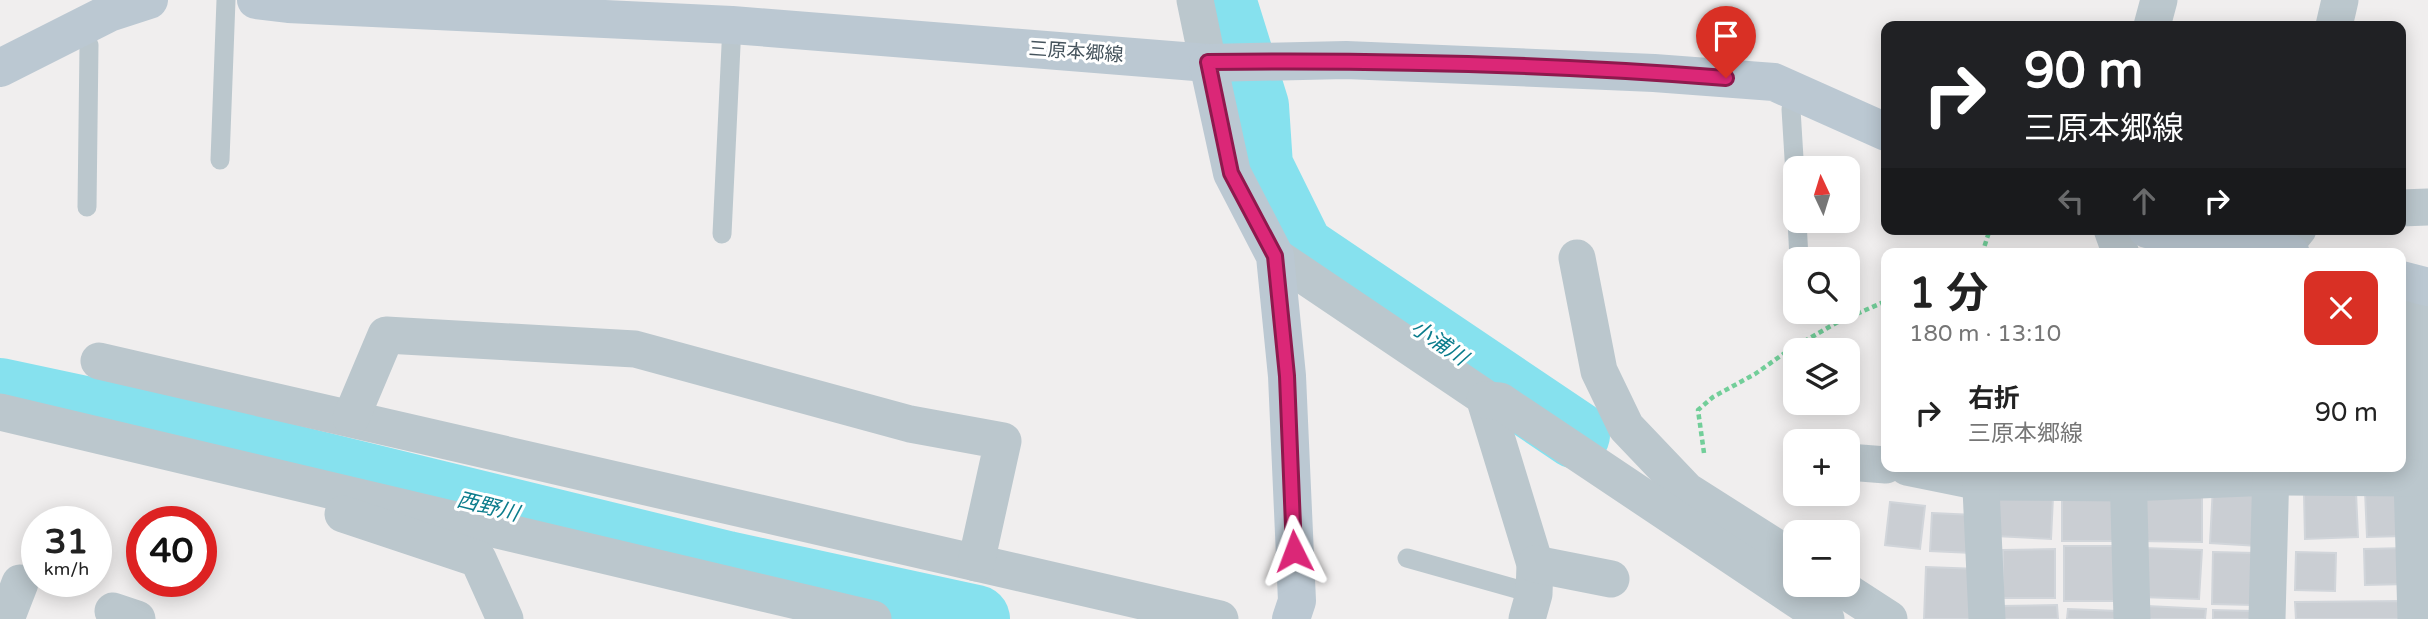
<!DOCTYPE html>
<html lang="ja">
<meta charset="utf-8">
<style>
:root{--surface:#fff;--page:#f2f2f2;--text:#222;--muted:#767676}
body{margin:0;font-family:"Varela Round","Noto Sans JP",sans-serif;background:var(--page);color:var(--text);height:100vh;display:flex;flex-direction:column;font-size:26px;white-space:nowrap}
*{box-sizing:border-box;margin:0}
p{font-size:23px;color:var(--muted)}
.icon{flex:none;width:38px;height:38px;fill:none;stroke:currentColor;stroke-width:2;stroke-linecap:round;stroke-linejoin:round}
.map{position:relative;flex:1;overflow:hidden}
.details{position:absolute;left:1881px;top:248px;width:525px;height:224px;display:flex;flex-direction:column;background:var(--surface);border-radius:14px;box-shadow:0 4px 18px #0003}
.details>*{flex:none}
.guide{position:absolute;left:1881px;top:21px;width:525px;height:214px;border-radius:14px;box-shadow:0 4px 18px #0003;background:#202124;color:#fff;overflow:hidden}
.needle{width:46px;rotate:356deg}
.fabs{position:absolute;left:1783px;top:156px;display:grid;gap:14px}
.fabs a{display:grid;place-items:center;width:77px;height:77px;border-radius:14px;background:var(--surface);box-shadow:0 4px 18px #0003;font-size:35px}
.speed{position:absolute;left:21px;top:506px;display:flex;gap:14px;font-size:35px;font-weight:700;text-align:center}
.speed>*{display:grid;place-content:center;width:91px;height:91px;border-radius:50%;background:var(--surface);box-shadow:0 4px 18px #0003;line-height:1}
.speed small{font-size:18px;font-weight:400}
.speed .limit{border:10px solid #d22;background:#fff;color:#111}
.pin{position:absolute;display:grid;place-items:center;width:60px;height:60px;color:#fff;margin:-72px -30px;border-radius:50% 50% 50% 0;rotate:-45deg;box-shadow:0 0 7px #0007}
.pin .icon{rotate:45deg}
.me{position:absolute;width:77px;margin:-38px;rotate:357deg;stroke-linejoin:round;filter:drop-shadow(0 0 5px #0008)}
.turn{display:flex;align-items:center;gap:24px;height:147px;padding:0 28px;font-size:32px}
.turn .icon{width:91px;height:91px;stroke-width:2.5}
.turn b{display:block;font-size:49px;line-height:60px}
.lanes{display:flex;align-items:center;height:66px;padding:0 28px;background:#0003;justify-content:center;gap:35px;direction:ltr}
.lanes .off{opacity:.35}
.round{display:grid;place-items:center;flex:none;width:74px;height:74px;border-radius:14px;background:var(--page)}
.summary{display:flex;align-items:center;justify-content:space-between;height:119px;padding:0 28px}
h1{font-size:42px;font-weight:700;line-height:52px}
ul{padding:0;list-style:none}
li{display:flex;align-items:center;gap:21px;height:91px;padding:0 28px}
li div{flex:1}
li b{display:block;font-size:26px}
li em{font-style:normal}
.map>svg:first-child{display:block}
</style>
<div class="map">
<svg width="2428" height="619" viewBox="0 0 2428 619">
<rect width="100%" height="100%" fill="#f0eeee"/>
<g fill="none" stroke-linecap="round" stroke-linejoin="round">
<!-- river -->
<g stroke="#86e1ee" stroke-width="68">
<polyline points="1222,0 1255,106 1259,166 1300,249 1576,435"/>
<polyline points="0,392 150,424 727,565 976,619"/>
</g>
</g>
<!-- building -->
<g fill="#caced3" stroke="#d1d5da" stroke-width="2">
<polygon points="2213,486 2260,489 2258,546 2210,543"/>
<polygon points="2402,489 2403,536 2367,537 2365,491"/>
<rect x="2062" y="491" width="58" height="50"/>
<polygon points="2139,491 2202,491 2202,542 2139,541"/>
<polygon points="2356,492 2358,537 2305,539 2304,494"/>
<polygon points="1998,495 2053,497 2051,539 1996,536"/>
<polygon points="1890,502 1925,506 1920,549 1885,545"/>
<polygon points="1932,513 1974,515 1972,553 1930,551"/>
<polygon points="2064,546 2122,546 2121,601 2064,601"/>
<polygon points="2143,548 2202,550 2199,599 2141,597"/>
<polygon points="2408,548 2408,584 2365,585 2364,549"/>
<polygon points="2055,549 2055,598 2003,598 2003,550"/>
<polygon points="2213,552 2255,553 2253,605 2212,604"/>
<polygon points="2296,552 2336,553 2335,591 2295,590"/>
<polygon points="1926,567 1978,569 1975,619 1924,619"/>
<polygon points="2406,601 2407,619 2296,619 2295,602"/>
<polygon points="2057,605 2058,619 2002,619 2001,606"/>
<polygon points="2147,606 2206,609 2205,619 2146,619"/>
<polygon points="2068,609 2118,611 2118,619 2067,619"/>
<polygon points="2213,610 2252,611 2252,619 2213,619"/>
</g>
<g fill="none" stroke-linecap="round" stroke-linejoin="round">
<!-- path -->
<g stroke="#72ce99" stroke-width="4.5" stroke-dasharray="5 3.5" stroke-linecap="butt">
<polyline points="1982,254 1990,229"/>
<polyline points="1704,453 1698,410 1713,397 1755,374 1789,350 1836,323 1886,301"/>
</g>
<!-- lane -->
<g stroke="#bbc7cd" stroke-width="19">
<polyline points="79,27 89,45 87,207"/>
<polyline points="220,160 226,0"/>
<polyline points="1796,191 1791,109 1799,92"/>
<polyline points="1797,220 1799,259"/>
<polyline points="722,234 732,25"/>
<polyline points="1407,558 1534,594"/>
</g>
<!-- street -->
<g stroke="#bbc7cd" stroke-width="37">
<polyline points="1195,0 1208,63"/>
<polyline points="2152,26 2159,0"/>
<polyline points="2334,26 2340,0"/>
<polyline points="2401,208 2428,207"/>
<polyline points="2112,229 2121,254"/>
<polyline points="2278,254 2298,229"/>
<polyline points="1275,256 1484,397 1535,564 1534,594 1527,619"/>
<polyline points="1577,258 1599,371 1626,427 1687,491 1796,560"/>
<polyline points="2416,284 2412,478 2416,619"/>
<polyline points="99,361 1220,619"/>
<polyline points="1485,400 1500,401 1826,619"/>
<polyline points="0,412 873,619"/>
<polyline points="351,418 386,335 635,349 910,424 1003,441 976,563"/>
<polyline points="1848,462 1886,465"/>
<polyline points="1907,467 1981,482 2129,483 2271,477 2412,478"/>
<polyline points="1980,467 1987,619"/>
<polyline points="2128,467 2132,619"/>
<polyline points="343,514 478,559 505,619"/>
<polyline points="1535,564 1611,579"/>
<polyline points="1835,584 1889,619"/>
<polyline points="113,611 137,619"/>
<polyline points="6,619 20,583"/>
<polyline points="2267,619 2271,467"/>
</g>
<!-- secondary -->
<g stroke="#bbc8d2" stroke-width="38">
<polyline points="256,0 288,4 732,25 1208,63 1346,60 1654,73 1774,82 1886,132"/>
<polyline points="1208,63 1232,173 1275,256 1287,376 1297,601 1291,619"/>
<polyline points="0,68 109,13 149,0"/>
<polyline points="2147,229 2291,254"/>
<polyline points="2401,280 2428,287"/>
</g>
</g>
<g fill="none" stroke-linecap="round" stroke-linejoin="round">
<!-- route casing -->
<g stroke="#8e194d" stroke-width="18">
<path id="route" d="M1294 551 1287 376 1275 256 1231 173 1208 62C1381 60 1554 64 1726 78"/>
</g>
<!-- route -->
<use href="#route" stroke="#db2777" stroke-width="12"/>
</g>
<g text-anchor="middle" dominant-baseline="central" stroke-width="6" stroke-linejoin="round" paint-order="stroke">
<!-- street labels -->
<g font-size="19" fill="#45535c" stroke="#fff">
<text transform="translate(1076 52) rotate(4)">三原本郷線</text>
</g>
<!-- water labels -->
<g font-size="21" font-style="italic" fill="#0b7c8c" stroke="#fff">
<text transform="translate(1439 343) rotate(34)">小浦川</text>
<text transform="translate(488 507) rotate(14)">西野川</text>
</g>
</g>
</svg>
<div class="fabs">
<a><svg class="needle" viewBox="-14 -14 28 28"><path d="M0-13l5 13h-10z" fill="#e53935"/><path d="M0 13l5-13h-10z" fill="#767676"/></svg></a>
<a><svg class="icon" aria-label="search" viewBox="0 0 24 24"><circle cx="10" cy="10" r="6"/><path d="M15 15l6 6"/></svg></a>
<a><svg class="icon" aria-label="layers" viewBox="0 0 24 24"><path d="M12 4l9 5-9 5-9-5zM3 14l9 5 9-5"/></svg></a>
<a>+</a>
<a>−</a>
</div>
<div class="speed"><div>31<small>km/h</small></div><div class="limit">40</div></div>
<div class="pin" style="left:1726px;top:78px;background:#d93025"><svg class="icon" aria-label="arrive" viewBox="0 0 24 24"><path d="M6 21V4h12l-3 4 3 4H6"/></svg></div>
<svg class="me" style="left:1294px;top:551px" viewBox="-20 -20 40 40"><path d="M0-17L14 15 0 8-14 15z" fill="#db2777" stroke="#fff" stroke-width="4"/></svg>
<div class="guide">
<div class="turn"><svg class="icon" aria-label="right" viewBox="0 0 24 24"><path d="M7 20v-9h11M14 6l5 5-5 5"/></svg><div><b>90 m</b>三原本郷線</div></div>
<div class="lanes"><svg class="icon off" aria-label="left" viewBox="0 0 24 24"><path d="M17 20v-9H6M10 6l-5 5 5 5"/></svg><svg class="icon off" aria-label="ahead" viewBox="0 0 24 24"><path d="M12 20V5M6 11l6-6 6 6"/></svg><svg class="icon" aria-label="right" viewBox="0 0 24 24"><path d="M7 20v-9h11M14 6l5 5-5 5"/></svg></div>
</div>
<section class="details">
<div class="summary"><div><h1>1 分</h1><p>180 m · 13:10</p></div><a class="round" style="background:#d93025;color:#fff"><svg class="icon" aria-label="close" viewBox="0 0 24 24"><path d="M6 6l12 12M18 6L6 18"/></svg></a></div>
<ul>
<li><svg class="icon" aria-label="right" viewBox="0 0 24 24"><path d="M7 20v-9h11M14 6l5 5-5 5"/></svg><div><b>右折</b><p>三原本郷線</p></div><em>90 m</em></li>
</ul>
</section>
</div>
